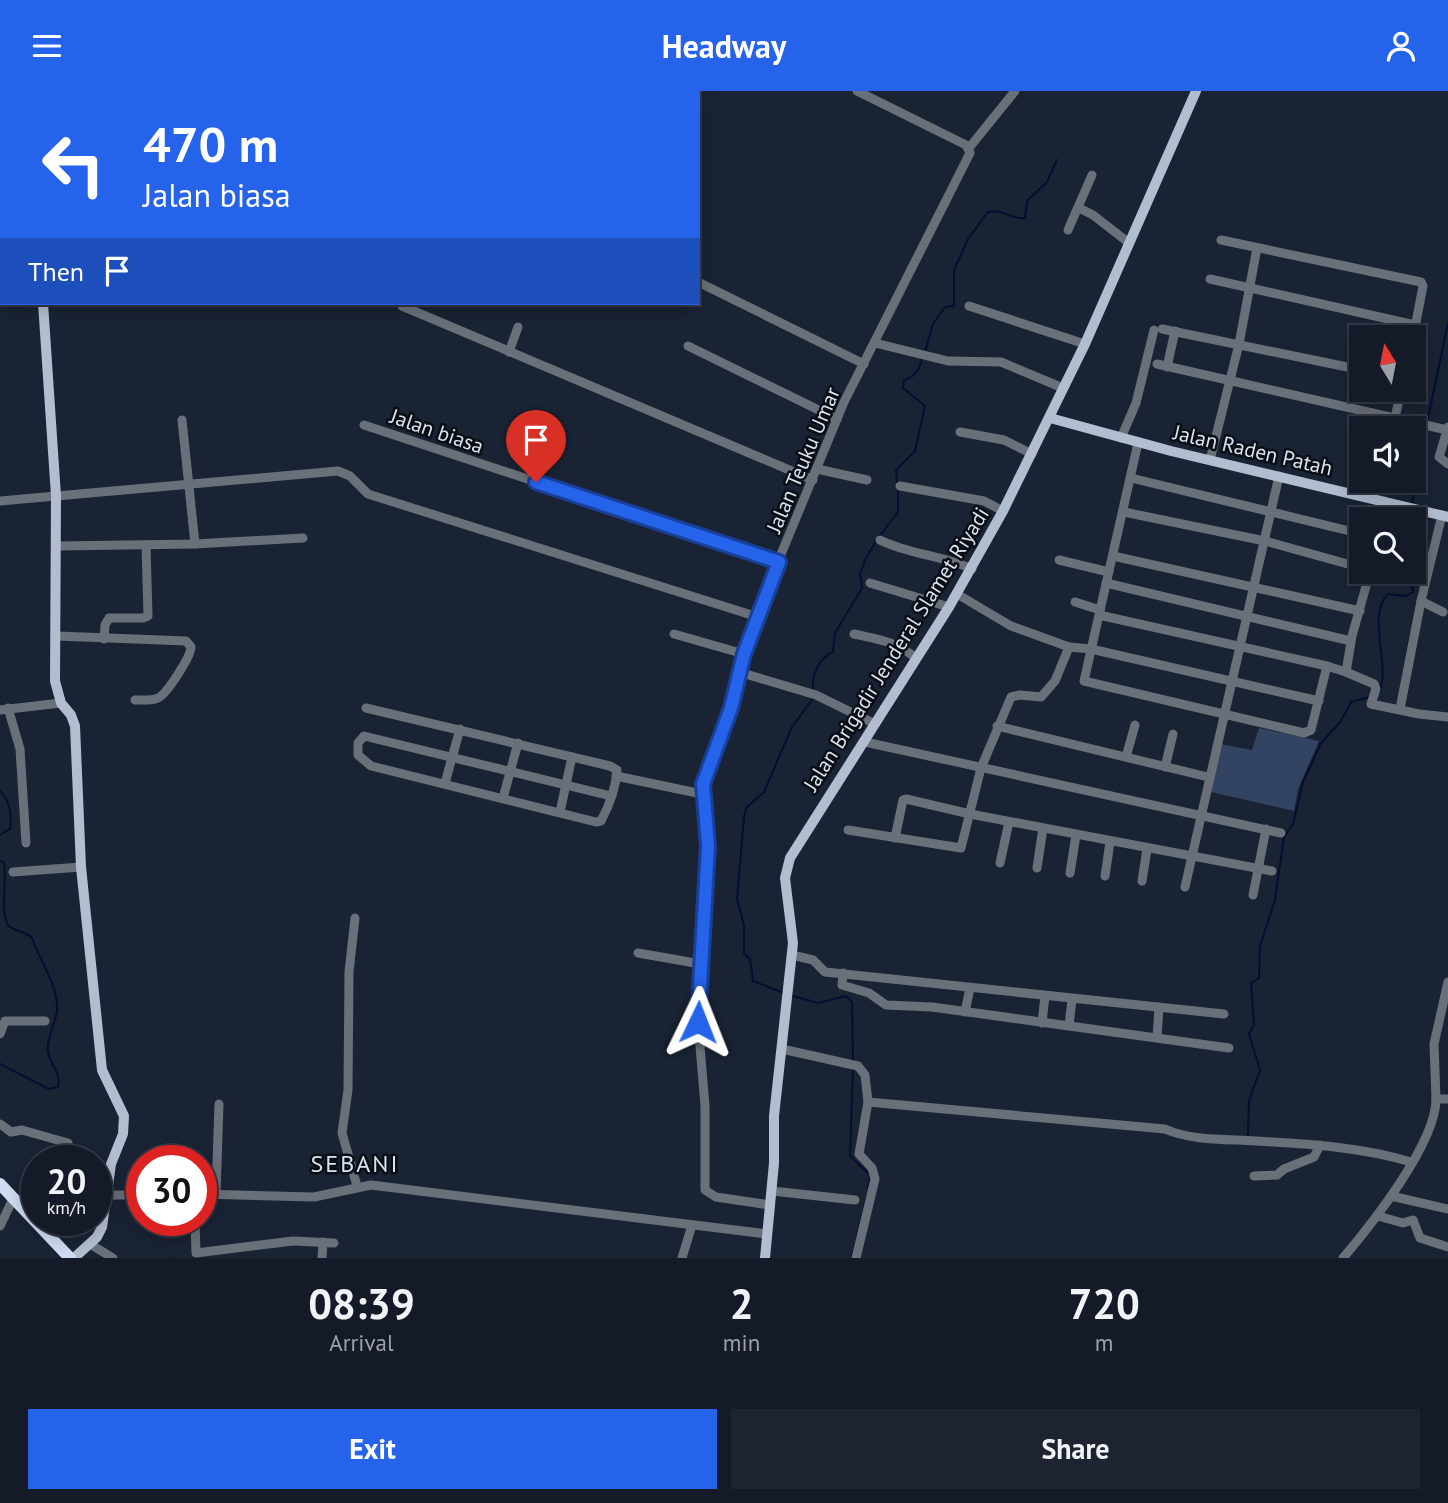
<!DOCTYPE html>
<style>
:root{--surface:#141a27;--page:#1d232f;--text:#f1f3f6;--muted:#9da1a7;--line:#333844;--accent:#2563eb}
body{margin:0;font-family:"PT Sans",sans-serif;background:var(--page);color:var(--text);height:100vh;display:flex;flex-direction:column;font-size:26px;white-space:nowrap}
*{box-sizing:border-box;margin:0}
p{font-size:23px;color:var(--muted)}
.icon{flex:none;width:38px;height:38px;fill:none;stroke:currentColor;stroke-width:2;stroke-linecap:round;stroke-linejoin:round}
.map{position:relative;height:1167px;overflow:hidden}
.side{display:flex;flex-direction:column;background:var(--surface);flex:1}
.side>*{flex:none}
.top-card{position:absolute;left:0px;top:0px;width:700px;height:214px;box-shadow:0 4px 18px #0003,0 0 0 2px var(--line);background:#2563eb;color:#fff;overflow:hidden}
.needle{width:46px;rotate:350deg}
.tools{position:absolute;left:1349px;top:234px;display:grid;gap:14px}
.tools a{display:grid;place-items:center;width:77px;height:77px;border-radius:0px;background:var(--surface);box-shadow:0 4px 18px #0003,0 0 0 2px var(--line);font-size:35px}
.speed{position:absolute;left:21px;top:1054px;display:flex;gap:14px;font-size:35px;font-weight:700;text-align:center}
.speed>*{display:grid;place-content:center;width:91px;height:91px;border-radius:50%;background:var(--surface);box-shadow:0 4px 18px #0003,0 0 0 2px var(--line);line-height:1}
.speed small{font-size:18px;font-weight:400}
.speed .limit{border:10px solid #d22;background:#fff;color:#111}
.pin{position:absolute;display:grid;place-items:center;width:60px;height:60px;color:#fff;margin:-72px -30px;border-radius:50% 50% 50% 0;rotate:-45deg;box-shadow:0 0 7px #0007}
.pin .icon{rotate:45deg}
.me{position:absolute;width:77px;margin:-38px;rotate:2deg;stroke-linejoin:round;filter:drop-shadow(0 0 5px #0008)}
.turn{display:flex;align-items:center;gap:24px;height:147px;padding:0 28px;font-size:32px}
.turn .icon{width:91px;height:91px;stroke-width:2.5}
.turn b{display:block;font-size:49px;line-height:60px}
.then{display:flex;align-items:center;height:66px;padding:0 28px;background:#0003;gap:14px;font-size:26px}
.eta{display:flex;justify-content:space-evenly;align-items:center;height:119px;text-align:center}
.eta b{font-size:42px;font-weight:800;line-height:49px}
.button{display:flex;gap:14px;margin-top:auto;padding:14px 28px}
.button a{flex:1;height:80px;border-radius:0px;background:var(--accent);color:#fff;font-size:28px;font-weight:800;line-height:80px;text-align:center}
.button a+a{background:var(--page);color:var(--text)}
header{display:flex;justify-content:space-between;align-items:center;height:91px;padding:0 28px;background:var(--accent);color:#fff;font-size:32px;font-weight:800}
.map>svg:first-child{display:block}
</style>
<header><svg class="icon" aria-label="menu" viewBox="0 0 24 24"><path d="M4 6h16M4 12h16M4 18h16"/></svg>Headway<svg class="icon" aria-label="person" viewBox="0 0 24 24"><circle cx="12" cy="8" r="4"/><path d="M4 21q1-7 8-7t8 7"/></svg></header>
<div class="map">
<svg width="1448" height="1167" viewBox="0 0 1448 1167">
<rect width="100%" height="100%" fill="#1a2334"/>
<!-- green -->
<polygon fill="#334463" points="1259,637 1319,650 1298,698 1294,720 1207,700 1220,653 1252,659"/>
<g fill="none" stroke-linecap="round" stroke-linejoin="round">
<!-- stream -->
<g stroke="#020f30" stroke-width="2">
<path d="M925 261 933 233 945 216 954 215V179L968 148 988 121C1003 117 1011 129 1025 127L1027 110 1047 91 1057 69"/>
<polyline points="1427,332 1448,232"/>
<path d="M897 393 896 379 915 360 925 315 903 297 904 289C917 285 919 278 923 266"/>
<polyline points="1412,411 1426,338"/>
<polyline points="1406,429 1409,420"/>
<polyline points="879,446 898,421 898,398"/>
<path d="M813 597C812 583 819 567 833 561L835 542 862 497 860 483 865 469 876 450"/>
<path d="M1378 604C1393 576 1365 526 1388 503L1406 505 1413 501 1411 485 1403 481"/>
<path d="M0 700C10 709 12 725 10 738L0 744"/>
<path d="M0 770 4 772C7 790 0 819 8 834 14 841 26 840 32 847 40 871 58 893 57 919 56 933 46 946 48 961 51 976 61 980 58 996L49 998 0 973"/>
<polyline points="784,902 753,890 750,868 744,862 744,834 737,808 744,726 746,717 764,701 792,636 814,606"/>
<polyline points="793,905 818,912 846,905 852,911 853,971"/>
<polyline points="853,976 850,1065 870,1084 868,1098"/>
<polyline points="1248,1044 1249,1010 1260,979 1249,943 1254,934 1251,892 1259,887 1260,855 1275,809 1284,746 1293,733 1303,691 1321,652 1341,630 1351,611 1369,606"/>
<polyline points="852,1167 867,1104"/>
</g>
<!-- minor -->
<g stroke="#6a7079" stroke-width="9">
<polyline points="969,57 1015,0"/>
<polyline points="0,86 2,86"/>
<polyline points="1079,117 1093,124 1129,152"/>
<polyline points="1068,139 1092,84"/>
<polyline points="1221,149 1421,191 1423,195 1413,247"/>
<polyline points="1210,188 1415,234"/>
<polyline points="698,191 864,273"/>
<polyline points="402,215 813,389"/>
<polyline points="969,215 1085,253"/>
<polyline points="1162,238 1362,279"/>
<polyline points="875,252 948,270 1001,271 1063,297"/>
<polyline points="688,255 837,328"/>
<polyline points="509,261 518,236"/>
<polyline points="1157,273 1447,339"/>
<polyline points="1167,276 1175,240"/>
<polyline points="1395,327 1401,299"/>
<polyline points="182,329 195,453"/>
<polyline points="364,334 779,471"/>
<polyline points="1448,336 1439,366 1448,373"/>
<polyline points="960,341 1004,349 1032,363"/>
<polyline points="1121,347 1136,312 1154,239"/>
<polyline points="1210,369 1239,253 1257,157"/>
<polyline points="817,378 867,389"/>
<polyline points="1131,387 1362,443"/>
<polyline points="900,395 984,410 1003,420"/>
<polyline points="0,410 338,380 350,385 368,403 758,526"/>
<polyline points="1124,421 1265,450 1362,477"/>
<polyline points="1380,429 1384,410"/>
<path d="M880 449C910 464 942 464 972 478"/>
<polyline points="58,455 195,453 303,447"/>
<polyline points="1113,465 1360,520"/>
<polyline points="1059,469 1109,481"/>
<polyline points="870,492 949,516"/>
<polyline points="1106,492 1351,550"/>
<polyline points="957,503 1011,535 1069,556"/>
<polyline points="1421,510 1443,521"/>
<polyline points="1075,511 1100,519"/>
<polyline points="1099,524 1327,575 1311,639 1304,642 1084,590 1138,352"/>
<polyline points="674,543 744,563"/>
<path d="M854 543C876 548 900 551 916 568"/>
<path d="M57 545 186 550 191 556C191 565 167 603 158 607 152 610 142 609 135 609"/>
<polyline points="104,548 105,534 109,527 143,527 148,525 146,454"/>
<polyline points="1327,575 1346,581 1352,545 1370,481"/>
<polyline points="739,581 816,604 875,633"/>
<polyline points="1346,581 1374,593 1376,598 1371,613 1419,623 1448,626"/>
<polyline points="8,617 20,658 26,752"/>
<path d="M366 617 610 675 617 679C616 696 609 715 601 730L596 731 371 675 358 664V652L364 645 611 705"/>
<polyline points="1400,618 1421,510 1442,424"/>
<polyline points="0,619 61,612"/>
<polyline points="997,635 1208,686"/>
<polyline points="865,651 1281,742"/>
<polyline points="1126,666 1135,634"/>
<polyline points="1165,676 1173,643"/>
<polyline points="616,685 702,703"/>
<polyline points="445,692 460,638"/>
<polyline points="503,707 518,652"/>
<polyline points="560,721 572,666"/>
<polyline points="848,739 961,757 981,677 1011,606 1020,604 1041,606 1055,590 1069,556 1091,558 1319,610"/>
<polyline points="895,747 903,709 906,708 970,723 1272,780"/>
<polyline points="1000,772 1009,731"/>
<polyline points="1037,777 1043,737"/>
<polyline points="13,781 81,776"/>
<polyline points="1070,782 1076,744"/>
<polyline points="1105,785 1110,751"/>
<polyline points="1142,790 1147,758"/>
<polyline points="1185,796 1279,385"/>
<polyline points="1253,804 1266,738"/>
<polyline points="355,827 349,881 348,999 342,1042 357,1095"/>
<polyline points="638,862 701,873"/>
<polyline points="792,864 813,869 825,881 1224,923"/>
<polyline points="843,882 842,894 869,902 886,914 932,916 1229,957"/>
<polyline points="965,921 970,897"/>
<polyline points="1042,932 1045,905"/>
<polyline points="1069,935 1072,908"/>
<polyline points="0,943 5,930 45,930"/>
<polyline points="1157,947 1159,916"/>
<path d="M782 958 858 975 865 984 868 1011 1165 1038C1192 1050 1227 1048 1256 1050 1308 1053 1361 1056 1411 1071"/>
<polyline points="1436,1008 1434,953 1448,891"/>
<polyline points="0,1033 11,1041 22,1039 68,1052"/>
<polyline points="1254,1085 1277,1084 1284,1078 1314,1066 1320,1054"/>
<polyline points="772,1100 855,1109"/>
<polyline points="201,1103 314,1106 371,1094 767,1143"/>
<polyline points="216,1103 219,1013"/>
<polyline points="106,1104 142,1104"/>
<polyline points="1391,1105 1448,1118"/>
<polyline points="770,1114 716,1106 705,1099 705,1015 698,931 708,755 703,693 731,617 744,563 765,502 844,311 970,62 966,54 857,0"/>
<polyline points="1378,1125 1403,1132 1413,1129 1420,1147 1448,1156"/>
<polyline points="195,1129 196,1162 293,1150 334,1152"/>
<polyline points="0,1135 14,1106"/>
<polyline points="90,1153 113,1167"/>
<polyline points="322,1167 323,1151"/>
<polyline points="682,1167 692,1134"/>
<polyline points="856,1167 875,1088 872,1077 859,1063 868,1011"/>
<path d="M1343 1167C1372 1133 1436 1052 1436 1008H1448"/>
</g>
<!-- major -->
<g stroke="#b2bdd0" stroke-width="10">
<polyline points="28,2 28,0"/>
<polyline points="43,212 56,405 55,590 61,612 71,624 75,635 81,776 102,979 124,1025 123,1043 111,1073 102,1136 97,1146 74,1167"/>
<polyline points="1050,327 1171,360 1448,426"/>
<polyline points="765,1167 774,1072 774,1025 793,852 785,787 790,767 949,516 1003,420 1085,253 1196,0"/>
</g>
<!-- highway -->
<polyline stroke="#cfdcf3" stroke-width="12" points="0,1093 70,1167"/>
</g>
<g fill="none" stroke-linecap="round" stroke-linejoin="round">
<!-- route casing -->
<g stroke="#184099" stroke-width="18">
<polyline id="route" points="536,391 779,471 744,563 731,617 703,693 708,755 698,931"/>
</g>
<!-- route -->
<use href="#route" stroke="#2563eb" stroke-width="12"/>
</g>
<g text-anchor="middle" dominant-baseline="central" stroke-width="5" stroke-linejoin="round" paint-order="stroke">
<!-- street labels -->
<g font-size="21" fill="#dce2ee" stroke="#090d14">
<text transform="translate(437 340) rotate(19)">Jalan biasa</text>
<text transform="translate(1253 359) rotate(13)">Jalan Raden Patah</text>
<text transform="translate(803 369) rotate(-67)">Jalan Teuku Umar</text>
<text transform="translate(896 558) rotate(-58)">Jalan Brigadir Jenderal Slamet Riyadi</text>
</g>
<!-- quarter labels -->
<g font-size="24" letter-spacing="2" fill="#dce2ee" stroke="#090d14">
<text x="355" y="1072">SEBANI</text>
</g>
</g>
</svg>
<div class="tools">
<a><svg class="needle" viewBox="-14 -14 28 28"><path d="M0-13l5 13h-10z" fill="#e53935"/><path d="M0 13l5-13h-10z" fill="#9da1a7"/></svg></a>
<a><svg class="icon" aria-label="sound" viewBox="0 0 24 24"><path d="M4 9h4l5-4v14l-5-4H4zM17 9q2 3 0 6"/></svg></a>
<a><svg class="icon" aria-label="search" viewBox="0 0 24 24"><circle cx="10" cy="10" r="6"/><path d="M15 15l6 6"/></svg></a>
</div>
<div class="speed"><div>20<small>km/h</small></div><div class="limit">30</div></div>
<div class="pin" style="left:536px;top:391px;background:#d93025"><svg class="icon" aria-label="arrive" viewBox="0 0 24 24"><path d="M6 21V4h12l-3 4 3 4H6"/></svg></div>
<svg class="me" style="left:698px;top:931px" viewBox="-20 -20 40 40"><path d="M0-17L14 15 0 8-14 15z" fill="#2563eb" stroke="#fff" stroke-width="4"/></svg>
<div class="top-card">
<div class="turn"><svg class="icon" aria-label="left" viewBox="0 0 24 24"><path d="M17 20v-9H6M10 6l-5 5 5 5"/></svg><div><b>470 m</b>Jalan biasa</div></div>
<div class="then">Then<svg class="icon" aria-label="arrive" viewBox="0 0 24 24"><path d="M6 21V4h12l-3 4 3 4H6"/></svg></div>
</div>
</div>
<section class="side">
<div class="eta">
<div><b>08:39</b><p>Arrival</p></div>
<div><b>2</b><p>min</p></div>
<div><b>720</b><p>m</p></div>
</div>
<div class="button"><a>Exit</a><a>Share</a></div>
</section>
